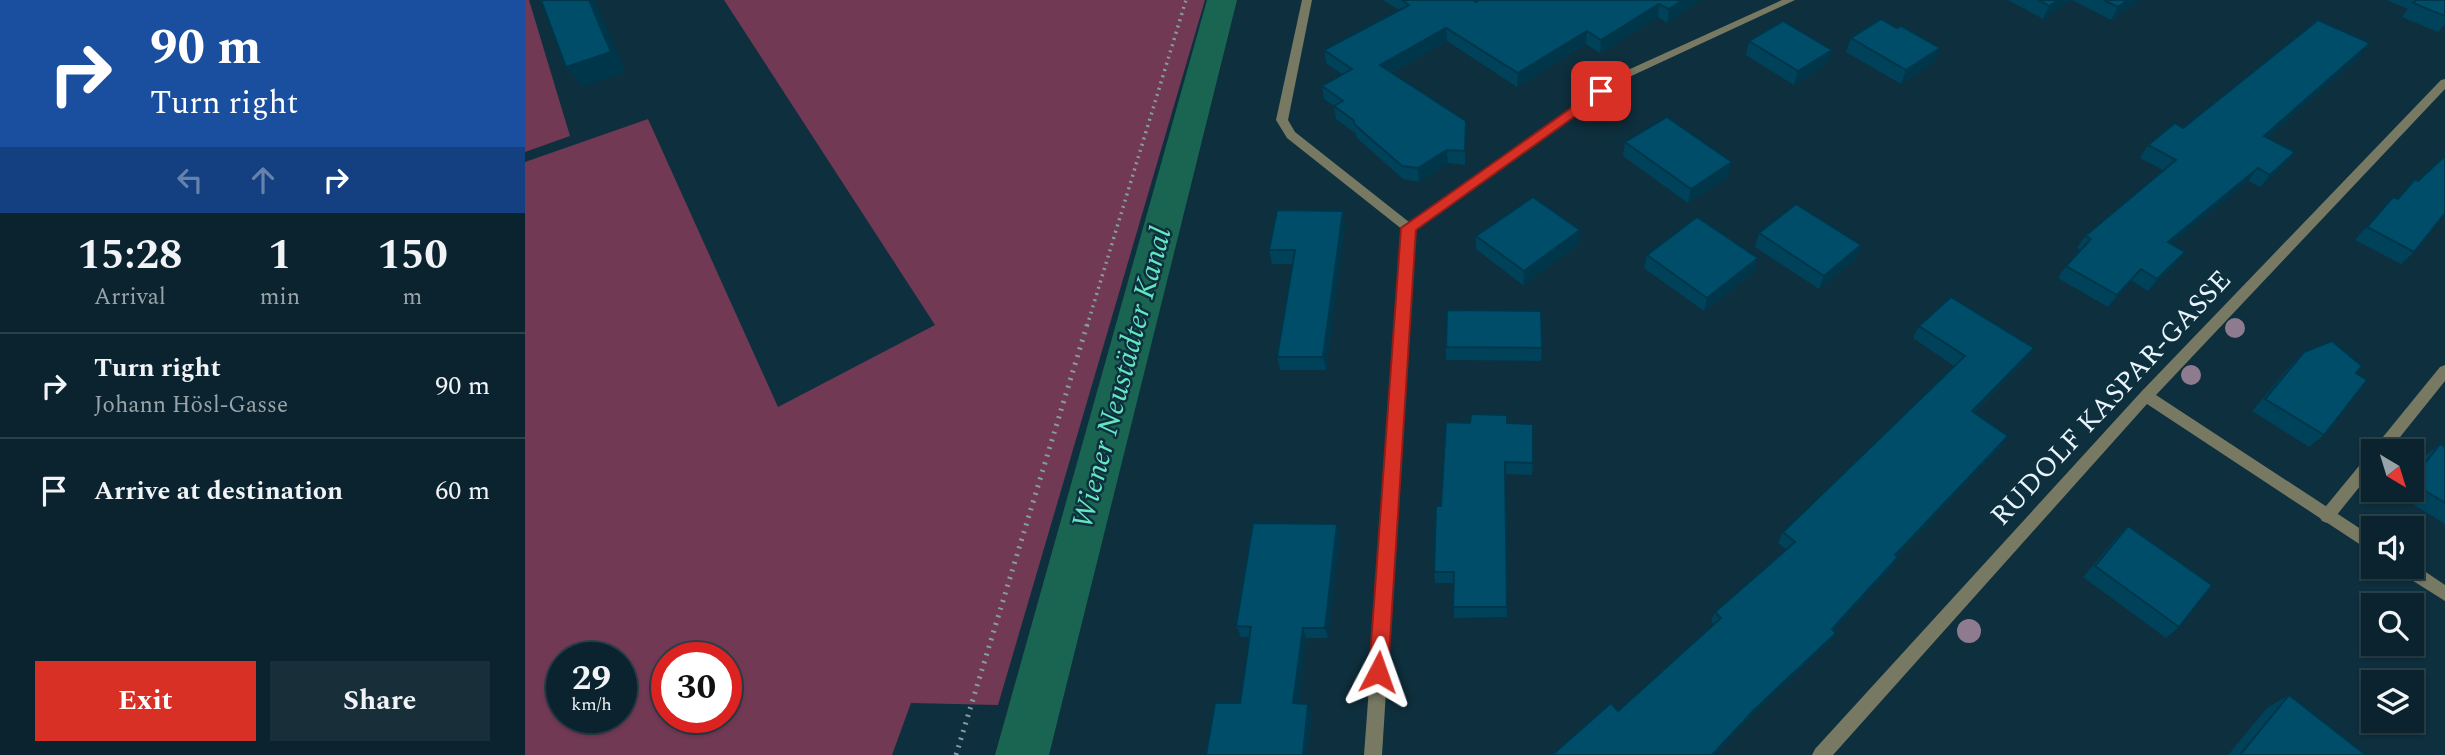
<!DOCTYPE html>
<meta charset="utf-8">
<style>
:root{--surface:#0a232e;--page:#182f3a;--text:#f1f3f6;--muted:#99a4aa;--line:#2a404a;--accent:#d93025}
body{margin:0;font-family:Spectral,serif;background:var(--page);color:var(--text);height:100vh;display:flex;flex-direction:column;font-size:26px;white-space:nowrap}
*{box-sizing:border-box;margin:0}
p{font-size:23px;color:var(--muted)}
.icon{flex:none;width:38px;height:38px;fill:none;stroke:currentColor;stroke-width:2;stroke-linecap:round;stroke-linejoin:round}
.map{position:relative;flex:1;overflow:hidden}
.details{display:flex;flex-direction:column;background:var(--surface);width:525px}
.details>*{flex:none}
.hud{background:#1a4fa0;color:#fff;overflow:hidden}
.needle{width:46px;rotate:142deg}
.controls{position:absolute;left:1836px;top:439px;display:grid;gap:14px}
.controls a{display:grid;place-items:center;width:63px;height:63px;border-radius:0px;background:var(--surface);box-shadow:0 2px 5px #0004,0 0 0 2px var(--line);font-size:35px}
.speed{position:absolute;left:21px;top:642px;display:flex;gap:14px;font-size:35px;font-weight:700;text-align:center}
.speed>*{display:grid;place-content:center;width:91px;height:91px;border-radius:50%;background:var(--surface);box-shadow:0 2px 5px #0004,0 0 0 2px var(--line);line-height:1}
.speed small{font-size:18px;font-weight:400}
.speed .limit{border:10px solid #d22;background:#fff;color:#111}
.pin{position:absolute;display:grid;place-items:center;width:60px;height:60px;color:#fff;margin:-30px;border-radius:14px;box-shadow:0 4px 10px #0006}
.me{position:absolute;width:77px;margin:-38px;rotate:4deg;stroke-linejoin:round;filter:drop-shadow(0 0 5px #0008)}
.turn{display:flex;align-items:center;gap:24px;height:147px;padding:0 35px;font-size:32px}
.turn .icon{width:91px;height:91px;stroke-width:2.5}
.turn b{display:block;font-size:49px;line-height:60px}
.lanes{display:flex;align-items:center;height:66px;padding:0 35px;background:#0003;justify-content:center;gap:35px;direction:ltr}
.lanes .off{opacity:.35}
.eta{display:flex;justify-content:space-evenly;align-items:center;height:119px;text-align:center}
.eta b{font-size:42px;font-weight:700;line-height:49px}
.cta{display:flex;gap:14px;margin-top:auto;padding:14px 35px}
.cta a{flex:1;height:80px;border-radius:0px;background:var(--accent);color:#fff;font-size:28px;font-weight:700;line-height:80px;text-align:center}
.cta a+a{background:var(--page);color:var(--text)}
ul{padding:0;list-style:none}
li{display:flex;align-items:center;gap:21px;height:105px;padding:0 35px;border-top:2px solid var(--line)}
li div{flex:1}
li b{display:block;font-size:26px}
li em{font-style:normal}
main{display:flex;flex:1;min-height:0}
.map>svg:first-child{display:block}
</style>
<main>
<section class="details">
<div class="hud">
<div class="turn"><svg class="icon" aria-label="right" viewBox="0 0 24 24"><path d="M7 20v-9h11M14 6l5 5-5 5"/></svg><div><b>90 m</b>Turn right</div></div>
<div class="lanes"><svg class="icon off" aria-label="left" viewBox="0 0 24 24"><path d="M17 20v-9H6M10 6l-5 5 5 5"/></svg><svg class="icon off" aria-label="ahead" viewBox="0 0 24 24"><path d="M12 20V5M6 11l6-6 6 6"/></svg><svg class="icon" aria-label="right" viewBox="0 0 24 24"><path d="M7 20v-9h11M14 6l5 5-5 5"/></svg></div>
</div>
<div class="eta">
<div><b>15:28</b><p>Arrival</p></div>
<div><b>1</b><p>min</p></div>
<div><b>150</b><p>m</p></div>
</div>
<ul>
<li><svg class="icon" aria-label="right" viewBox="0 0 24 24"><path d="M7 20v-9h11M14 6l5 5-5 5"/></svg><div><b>Turn right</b><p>Johann Hösl-Gasse</p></div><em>90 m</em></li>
<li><svg class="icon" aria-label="arrive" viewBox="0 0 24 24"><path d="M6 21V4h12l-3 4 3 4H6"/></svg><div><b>Arrive at destination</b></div><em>60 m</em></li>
</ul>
<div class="cta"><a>Exit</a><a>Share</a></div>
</section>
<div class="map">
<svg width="1920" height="755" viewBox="0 0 1920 755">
<rect width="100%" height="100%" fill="#0e2f3d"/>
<!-- green -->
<g fill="#713954" fill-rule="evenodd">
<polygon points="0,0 4,0 45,136 0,152"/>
<path d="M199 0H680L473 705 386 703 367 755H0V162L123 119 253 407 410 325ZM37 658H96V718H37ZM142 658H201V718H142Z"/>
</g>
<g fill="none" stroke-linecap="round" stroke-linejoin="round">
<!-- canal -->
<polygon fill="#1a6551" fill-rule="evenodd" points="682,0 712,0 524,755 470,755"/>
<!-- path-far1 -->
<polyline stroke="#859ba4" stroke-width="3.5" stroke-dasharray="2 4.5" stroke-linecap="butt" points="562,326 661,0"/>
<!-- path -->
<polyline stroke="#859ba4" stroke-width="5" stroke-dasharray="2 6" stroke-linecap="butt" points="431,755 562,325"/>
<!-- lane -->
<polygon fill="#787962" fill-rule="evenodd" points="1920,365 1920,381 1863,452 1848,452 1848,470 1807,521 1802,523 1797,521 1794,516 1797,511 1843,455 1847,453 1849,448 1915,367"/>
<!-- street -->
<g fill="#787962" fill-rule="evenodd">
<polygon points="777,0 787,0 763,120 770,132 884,222 1094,74 1257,0 1270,0 1102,78 890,230 857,755 839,755 878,230 762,138 751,120"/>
<polygon points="1920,79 1920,89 1631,395 1848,537 1848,553 1622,404 1308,755 1287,755 1290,749 1616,392 1916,80"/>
<polygon points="1886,562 1920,585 1920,601 1874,572 1872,567 1886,567"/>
</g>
</g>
<!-- trees -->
<g fill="#8e7b90">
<circle cx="1710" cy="328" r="10"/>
<circle cx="1666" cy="375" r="10"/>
<circle cx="1444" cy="631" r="12"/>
</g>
<!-- wall -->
<g fill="#00425a">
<polygon points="858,0 949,0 951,2 1176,0 1142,23 1133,17 1075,53 1061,44 992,87 922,41 866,73 941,121 940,165 923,163 894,182 878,179 832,138 830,133 811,119 809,106 799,99 797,86 817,74 801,63 799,50 874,10"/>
<polygon points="1483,0 1615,0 1586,20 1547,0 1518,19"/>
<polygon points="1862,0 1920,0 1920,24 1913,32 1877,17 1883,9"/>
<polygon points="1326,38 1410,62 1376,84 1321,52"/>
<polygon points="1224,41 1307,50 1302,64 1269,85 1221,55"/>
<polygon points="1835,56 1742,138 1760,165 1735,187 1723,181 1646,244 1651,264 1623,291 1607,281 1583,307 1533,278 1541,266 1556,250 1552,248 1560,236 1638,170 1615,158 1623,145"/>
<polygon points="1100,142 1204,176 1163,203 1098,156"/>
<polygon points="1890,179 1889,252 1876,264 1830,240 1868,197 1873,199"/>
<polygon points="820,225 801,370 755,370 752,357 768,264 747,264 744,250"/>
<polygon points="1055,230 1054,244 998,285 951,249 951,236"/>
<polygon points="1234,233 1336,245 1330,259 1294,289 1230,247"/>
<polygon points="1122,255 1233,258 1229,272 1179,311 1119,268"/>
<polygon points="1394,326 1509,348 1501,360 1449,413 1483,436 1475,447 1372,556 1373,557 1366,568 1308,630 1311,633 1304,642 1224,718 1190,755 1027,755 1093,711 1189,624 1186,621 1190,612 1261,549 1253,543 1258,532 1429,366 1388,338"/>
<polygon points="921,347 1017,348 1016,361 921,360"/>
<polygon points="1779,352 1831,373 1799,435 1784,447 1727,411 1766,365"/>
<polygon points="982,423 1008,463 1007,475 980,474 982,617 929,618 929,583 910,583 909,572 916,506"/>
<polygon points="1915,444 1920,447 1920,524 1870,493 1873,490 1886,490 1886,473 1900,456"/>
<polygon points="812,524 815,535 803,638 781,638 773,703 787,713 782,755 681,755 715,703 724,637 716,637 711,626"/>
<polygon points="1603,526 1654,627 1641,638 1558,577 1592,537"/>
<polygon points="1764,695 1841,755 1703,755 1742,708"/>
</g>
<!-- shaded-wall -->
<g fill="#00364a">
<polygon points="64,0 70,0 101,72 57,87 41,67"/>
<polygon points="1158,0 1176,0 1142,23 1144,9"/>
<polygon points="1534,0 1547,0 1518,19 1524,6"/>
<polygon points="1603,0 1615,0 1586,20 1593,7"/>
<polygon points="1134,4 1133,17 1075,53 1076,40"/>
<polygon points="921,28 922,41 856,78 855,65"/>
<polygon points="1062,31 1061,44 992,87 993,73"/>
<polygon points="1845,43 1835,56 1729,149 1739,136"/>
<polygon points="1415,48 1410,62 1376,84 1381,70"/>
<polygon points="1307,50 1302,64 1269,85 1273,71"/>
<polygon points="922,150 923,163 894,182 893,168"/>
<polygon points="1770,152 1760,165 1735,187 1745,175"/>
<polygon points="1207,162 1204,176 1163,203 1166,189"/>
<polygon points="1733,168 1723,181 1634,254 1643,242"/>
<polygon points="818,211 820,225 801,370 798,357"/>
<polygon points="1055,230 1054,244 998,285 999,271"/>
<polygon points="1336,245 1330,259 1294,289 1299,276"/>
<polygon points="1660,252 1651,264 1623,291 1632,279"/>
<polygon points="1233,258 1229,272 1179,311 1182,298"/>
<polygon points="1616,269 1607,281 1583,307 1592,295"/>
<polygon points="1509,348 1501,360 1439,422 1447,411"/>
<polygon points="1483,436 1475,447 1363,565 1370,555"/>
<polygon points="812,524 815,535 803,638 800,628"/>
<polygon points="1373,557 1366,568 1301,639 1307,629"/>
<polygon points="778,628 781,638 772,712 768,703"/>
<polygon points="1311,633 1304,642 1224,718 1190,755 1187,755 1229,710"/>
<polygon points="783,704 787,713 782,755 778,755"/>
</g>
<!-- building -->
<g fill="#004d69" stroke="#00364a" stroke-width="2">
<polygon points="16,0 64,0 86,52 41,67"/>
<polygon points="877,0 949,0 951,2 954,0 1158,0 1144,9 1134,4 1076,40 1062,31 993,73 921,28 855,65 941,121 940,151 922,150 893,168 877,166 830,125 828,120 809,106 818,101 797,86 827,69 799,50 884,5"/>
<polygon points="1514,0 1534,0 1524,6"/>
<polygon points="1579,0 1603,0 1593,7"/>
<polygon points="1891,0 1920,0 1920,16 1888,3"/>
<polygon points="1356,19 1372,28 1376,26 1415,48 1381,70 1326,38"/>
<polygon points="1793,20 1845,43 1739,136 1770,152 1745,175 1733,168 1643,242 1660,252 1632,279 1616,269 1592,295 1541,266 1566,239 1560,236 1651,160 1623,145 1650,123 1658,128"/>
<polygon points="1258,21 1307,50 1273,71 1224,41"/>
<polygon points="1142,117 1207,162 1166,189 1100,142"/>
<polygon points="1920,156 1920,213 1889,252 1842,227 1868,197 1873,199 1890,179 1893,181"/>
<polygon points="1008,197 1055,230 999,271 951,236"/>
<polygon points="1271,204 1336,245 1299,276 1234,233"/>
<polygon points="752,210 818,211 798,357 752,357 770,250 744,250"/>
<polygon points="1172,217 1233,258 1182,298 1122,255"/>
<polygon points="1426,297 1509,348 1447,411 1483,436 1370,555 1373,557 1307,629 1311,633 1229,710 1187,755 1027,755 1086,703 1093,711 1196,618 1190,612 1270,542 1258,532 1440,356 1394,326"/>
<polygon points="922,310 1016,311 1017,348 921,347"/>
<polygon points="1807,341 1837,366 1831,373 1842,380 1799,435 1740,399 1779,352"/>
<polygon points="946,414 982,415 982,423 1008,424 1008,463 980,462 982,607 928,607 929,572 909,572 911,506 916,506 921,422 945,423"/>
<polygon points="1915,444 1920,447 1920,503 1886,482 1886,481"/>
<polygon points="728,523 812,524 800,628 778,628 768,703 783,704 778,755 681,755 690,703 715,703 726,627 711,626"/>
<polygon points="1603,526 1687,585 1654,627 1570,566"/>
<polygon points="1764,695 1841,755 1715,755"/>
</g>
<!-- route -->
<polygon fill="#d93025" stroke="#8d1f18" stroke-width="2" points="1076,87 1081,89 1081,94 891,230 863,672 860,678 853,681 846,678 844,672 876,228"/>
<g text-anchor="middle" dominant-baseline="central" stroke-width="5" stroke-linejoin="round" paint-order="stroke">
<!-- street labels -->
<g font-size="28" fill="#e9f5fb" stroke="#0e2f3d">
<text transform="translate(1586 398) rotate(-47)">RUDOLF KASPAR-GASSE</text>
</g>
<!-- water labels -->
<g font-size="30" font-style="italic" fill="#64e7c0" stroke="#0e2f3d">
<text transform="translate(597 378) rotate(-75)">Wiener Neustädter Kanal</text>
</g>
</g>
</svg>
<div class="controls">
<a><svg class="needle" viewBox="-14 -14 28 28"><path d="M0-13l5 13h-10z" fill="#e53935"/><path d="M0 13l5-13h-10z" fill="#99a4aa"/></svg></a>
<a><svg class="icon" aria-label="sound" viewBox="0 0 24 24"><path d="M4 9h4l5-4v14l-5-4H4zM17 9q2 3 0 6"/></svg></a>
<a><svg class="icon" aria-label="search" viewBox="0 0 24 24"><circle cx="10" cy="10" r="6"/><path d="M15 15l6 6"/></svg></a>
<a><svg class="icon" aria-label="layers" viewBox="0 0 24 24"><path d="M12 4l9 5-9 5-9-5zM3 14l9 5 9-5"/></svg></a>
</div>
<div class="speed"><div>29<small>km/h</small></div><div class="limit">30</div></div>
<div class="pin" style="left:1076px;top:91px;background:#d93025"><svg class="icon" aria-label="arrive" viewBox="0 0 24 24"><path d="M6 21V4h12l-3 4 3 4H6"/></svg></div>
<svg class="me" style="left:853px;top:672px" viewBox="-20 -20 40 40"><path d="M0-17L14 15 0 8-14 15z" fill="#d93025" stroke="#fff" stroke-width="4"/></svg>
</div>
</main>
